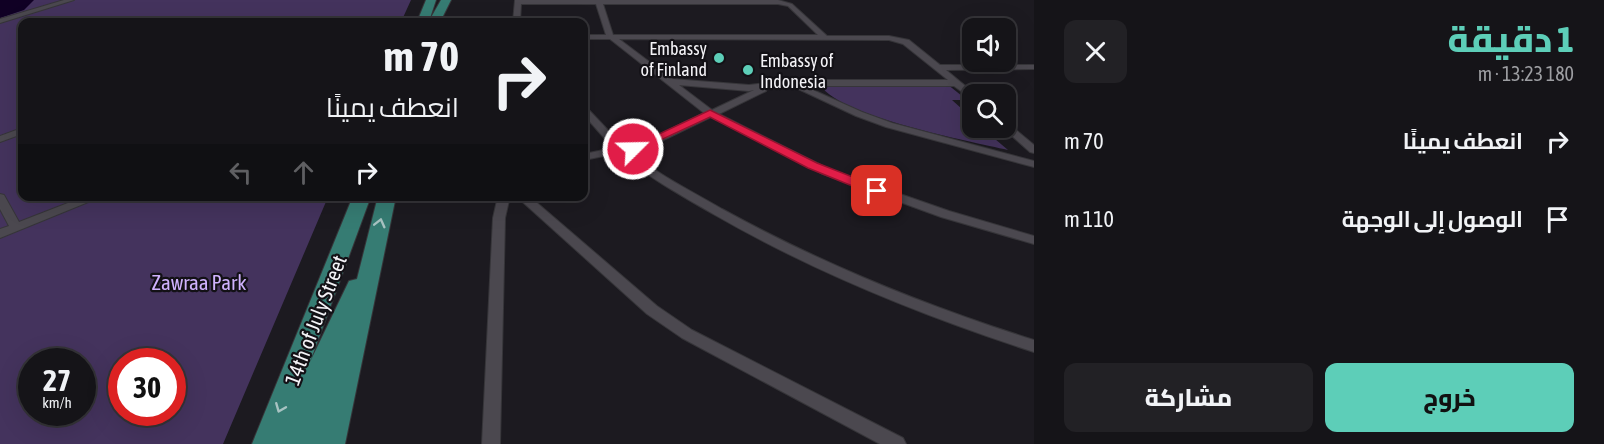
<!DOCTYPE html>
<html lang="ar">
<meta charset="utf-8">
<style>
:root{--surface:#151418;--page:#222125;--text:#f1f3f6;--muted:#9d9ea2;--line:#343337;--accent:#5dceb8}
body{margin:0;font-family:"Asap Condensed",Cairo,sans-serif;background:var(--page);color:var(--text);direction:rtl;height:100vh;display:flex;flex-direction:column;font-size:22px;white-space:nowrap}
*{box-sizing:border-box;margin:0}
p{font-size:20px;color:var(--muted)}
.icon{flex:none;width:33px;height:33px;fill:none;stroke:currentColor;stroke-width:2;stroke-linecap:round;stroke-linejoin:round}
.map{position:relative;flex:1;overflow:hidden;direction:ltr}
.drawer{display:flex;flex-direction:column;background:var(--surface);width:570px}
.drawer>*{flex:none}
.banner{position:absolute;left:18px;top:18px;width:570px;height:183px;border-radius:12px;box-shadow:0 6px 24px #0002,0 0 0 2px var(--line);direction:rtl;background:#151418;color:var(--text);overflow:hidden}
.fabs{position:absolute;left:962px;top:18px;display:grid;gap:12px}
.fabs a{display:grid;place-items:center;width:54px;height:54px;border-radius:12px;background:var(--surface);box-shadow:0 6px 24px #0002,0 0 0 2px var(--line);font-size:30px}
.speed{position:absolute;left:18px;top:348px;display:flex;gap:12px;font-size:30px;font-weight:700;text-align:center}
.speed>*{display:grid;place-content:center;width:78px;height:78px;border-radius:50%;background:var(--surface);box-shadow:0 6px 24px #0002,0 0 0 2px var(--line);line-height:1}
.speed small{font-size:15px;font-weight:400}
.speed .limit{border:9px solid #d22;background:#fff;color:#111}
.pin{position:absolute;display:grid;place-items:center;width:51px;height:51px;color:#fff;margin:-26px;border-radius:12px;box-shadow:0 3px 9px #0006}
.me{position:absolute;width:66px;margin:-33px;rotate:67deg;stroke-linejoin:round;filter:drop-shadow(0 0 4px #0008)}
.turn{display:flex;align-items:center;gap:21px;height:126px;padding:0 30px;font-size:27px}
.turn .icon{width:78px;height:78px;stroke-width:2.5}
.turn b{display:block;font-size:42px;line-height:51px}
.lanes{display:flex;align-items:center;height:57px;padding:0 30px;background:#0003;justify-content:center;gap:30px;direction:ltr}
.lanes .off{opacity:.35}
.round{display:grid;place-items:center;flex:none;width:63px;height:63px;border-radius:12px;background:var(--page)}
.headline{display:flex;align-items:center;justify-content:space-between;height:102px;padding:0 30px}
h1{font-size:36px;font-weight:800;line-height:45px;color:var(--accent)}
.primary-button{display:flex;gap:12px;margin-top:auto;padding:12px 30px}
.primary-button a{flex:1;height:69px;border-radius:12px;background:var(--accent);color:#111;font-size:24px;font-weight:800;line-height:69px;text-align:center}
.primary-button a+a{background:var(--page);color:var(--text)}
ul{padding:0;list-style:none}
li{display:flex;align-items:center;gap:18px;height:78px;padding:0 30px}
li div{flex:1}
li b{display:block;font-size:22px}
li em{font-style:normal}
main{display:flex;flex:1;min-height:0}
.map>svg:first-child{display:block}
</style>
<main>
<section class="drawer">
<div class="headline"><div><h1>1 دقيقة</h1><p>180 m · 13:23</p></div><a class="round"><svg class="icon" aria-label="close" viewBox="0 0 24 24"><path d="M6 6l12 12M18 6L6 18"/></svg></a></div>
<ul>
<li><svg class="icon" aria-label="right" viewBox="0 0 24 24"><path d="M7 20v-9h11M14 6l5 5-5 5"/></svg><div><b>انعطف يمينًا</b></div><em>70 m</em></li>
<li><svg class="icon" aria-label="arrive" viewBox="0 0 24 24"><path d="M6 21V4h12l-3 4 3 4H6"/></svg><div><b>الوصول إلى الوجهة</b></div><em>110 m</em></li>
</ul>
<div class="primary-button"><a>خروج</a><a>مشاركة</a></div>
</section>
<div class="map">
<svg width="1034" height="444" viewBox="0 0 1034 444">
<rect width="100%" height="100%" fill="#1c1a20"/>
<!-- green -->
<g fill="#44335d" fill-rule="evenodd">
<path d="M0 0H411L401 22H22V196L328 197 223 444H0ZM32 362H82V412H32ZM122 362H172V412H122Z"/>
<path d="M947 84 967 100H952L972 118V128H982L1008 150C969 141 842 117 821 86Z"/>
</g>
<!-- water -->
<polygon fill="#100024" points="0,0 34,0 24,10 0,18"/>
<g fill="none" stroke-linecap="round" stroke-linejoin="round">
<!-- street casing -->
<g stroke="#363539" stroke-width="2">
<g id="street">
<polygon points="64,0 74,0 0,23 0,19"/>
<path d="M515 0H778L792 4 827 36H889L909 40 940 65H1034V69L946 70 975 94H972V99L954 86H804L862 112 892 123 1034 161V167L886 127 856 116 792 86 767 89 766 91 719 114 831 170 949 211 1034 236V244L941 217 823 174 711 117 649 147 629 151C657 174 691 191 722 209 822 264 926 306 1034 340V352C923 316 816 273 715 215 682 196 648 177 619 153L584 160V154L613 148 584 115V107L587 108 623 146 642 143 704 113 610 39H584V35H606L596 4H521L520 22H513ZM603 4H778L788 6 818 35H613ZM619 39 889 40 903 44 948 80H793L749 85 672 79ZM679 85 749 91 754 90 712 110Z"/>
<polygon points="1005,121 1034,145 1034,153 1030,152 1003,128 1005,128"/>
<polygon points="22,128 22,134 0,142 0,136"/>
<polygon points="0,194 4,195 19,222 86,196 103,196 0,238 0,229 9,226 0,209"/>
<polygon points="498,196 510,196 505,218 500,444 482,444 493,218"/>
<polygon points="516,196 529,196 657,306 692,330 903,438 906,444 880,444 682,338 647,314"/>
</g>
</g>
<!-- primary casing -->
<g stroke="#363539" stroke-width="2">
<g id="primary">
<polygon points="426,0 436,0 429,21 441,0 451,0 440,22 417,22"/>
<polygon points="353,196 371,196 310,362 349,281 357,279 378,196 396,196 345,444 252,444"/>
</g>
</g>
<!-- street -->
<use href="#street" fill="#4b484f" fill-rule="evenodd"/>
<!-- primary -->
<use href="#primary" fill="#367c73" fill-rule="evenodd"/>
</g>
<!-- one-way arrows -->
<defs><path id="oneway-chevron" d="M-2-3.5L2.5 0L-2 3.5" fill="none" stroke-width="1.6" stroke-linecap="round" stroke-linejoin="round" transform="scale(1.5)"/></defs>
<g stroke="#a8c3c2">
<use href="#oneway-chevron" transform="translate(380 223) rotate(-76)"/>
<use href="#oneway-chevron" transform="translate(280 408) rotate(112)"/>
</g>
<!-- route -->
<polygon fill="#e11d48" stroke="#92132f" stroke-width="1.5" points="710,110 817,163 881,188 883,191 881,194 872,194 808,168 710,117 637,151 629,151 627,149"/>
<!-- markers -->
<g fill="#5dceb8" stroke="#131116" stroke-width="2">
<circle cx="719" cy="58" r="6"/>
<circle cx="748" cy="70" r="6"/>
</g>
<g text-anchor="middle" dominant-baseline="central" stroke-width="4.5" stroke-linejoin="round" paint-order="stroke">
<!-- far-poi labels -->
<g font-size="18" fill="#f4f3f7" stroke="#131116" text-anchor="end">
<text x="707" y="48">Embassy<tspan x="707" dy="21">of Finland</tspan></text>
<text x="760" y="60" text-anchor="start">Embassy of<tspan x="760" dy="21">Indonesia</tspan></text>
</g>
<!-- park labels -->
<g font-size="21" fill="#cfb2fd" stroke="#131116">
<text x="199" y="282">Zawraa Park</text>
</g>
<!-- street labels -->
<g font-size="21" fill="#f4f3f7" stroke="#131116">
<text transform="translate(315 320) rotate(-69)">14th of July Street</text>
</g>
</g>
</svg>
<div class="fabs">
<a><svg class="icon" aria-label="sound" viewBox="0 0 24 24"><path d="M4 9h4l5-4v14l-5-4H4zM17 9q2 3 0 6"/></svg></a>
<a><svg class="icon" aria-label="search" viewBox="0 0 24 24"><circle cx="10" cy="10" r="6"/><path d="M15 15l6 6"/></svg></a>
</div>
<div class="speed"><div>27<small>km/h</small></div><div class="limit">30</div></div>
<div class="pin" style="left:877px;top:191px;background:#d93025"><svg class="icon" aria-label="arrive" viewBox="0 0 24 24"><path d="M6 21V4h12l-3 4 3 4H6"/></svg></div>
<svg class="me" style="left:633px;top:149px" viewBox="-20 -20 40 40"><circle r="17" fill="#e11d48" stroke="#fff" stroke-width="3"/><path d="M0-11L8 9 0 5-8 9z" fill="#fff"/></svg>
<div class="banner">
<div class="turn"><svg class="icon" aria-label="right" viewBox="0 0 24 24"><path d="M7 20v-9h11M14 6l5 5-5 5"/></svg><div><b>70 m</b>انعطف يمينًا</div></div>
<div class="lanes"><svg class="icon off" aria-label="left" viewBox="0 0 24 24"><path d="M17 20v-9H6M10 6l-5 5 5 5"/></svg><svg class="icon off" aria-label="ahead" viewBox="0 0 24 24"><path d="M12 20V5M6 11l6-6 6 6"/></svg><svg class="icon" aria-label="right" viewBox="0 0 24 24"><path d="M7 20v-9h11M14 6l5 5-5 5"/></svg></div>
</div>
</div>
</main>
